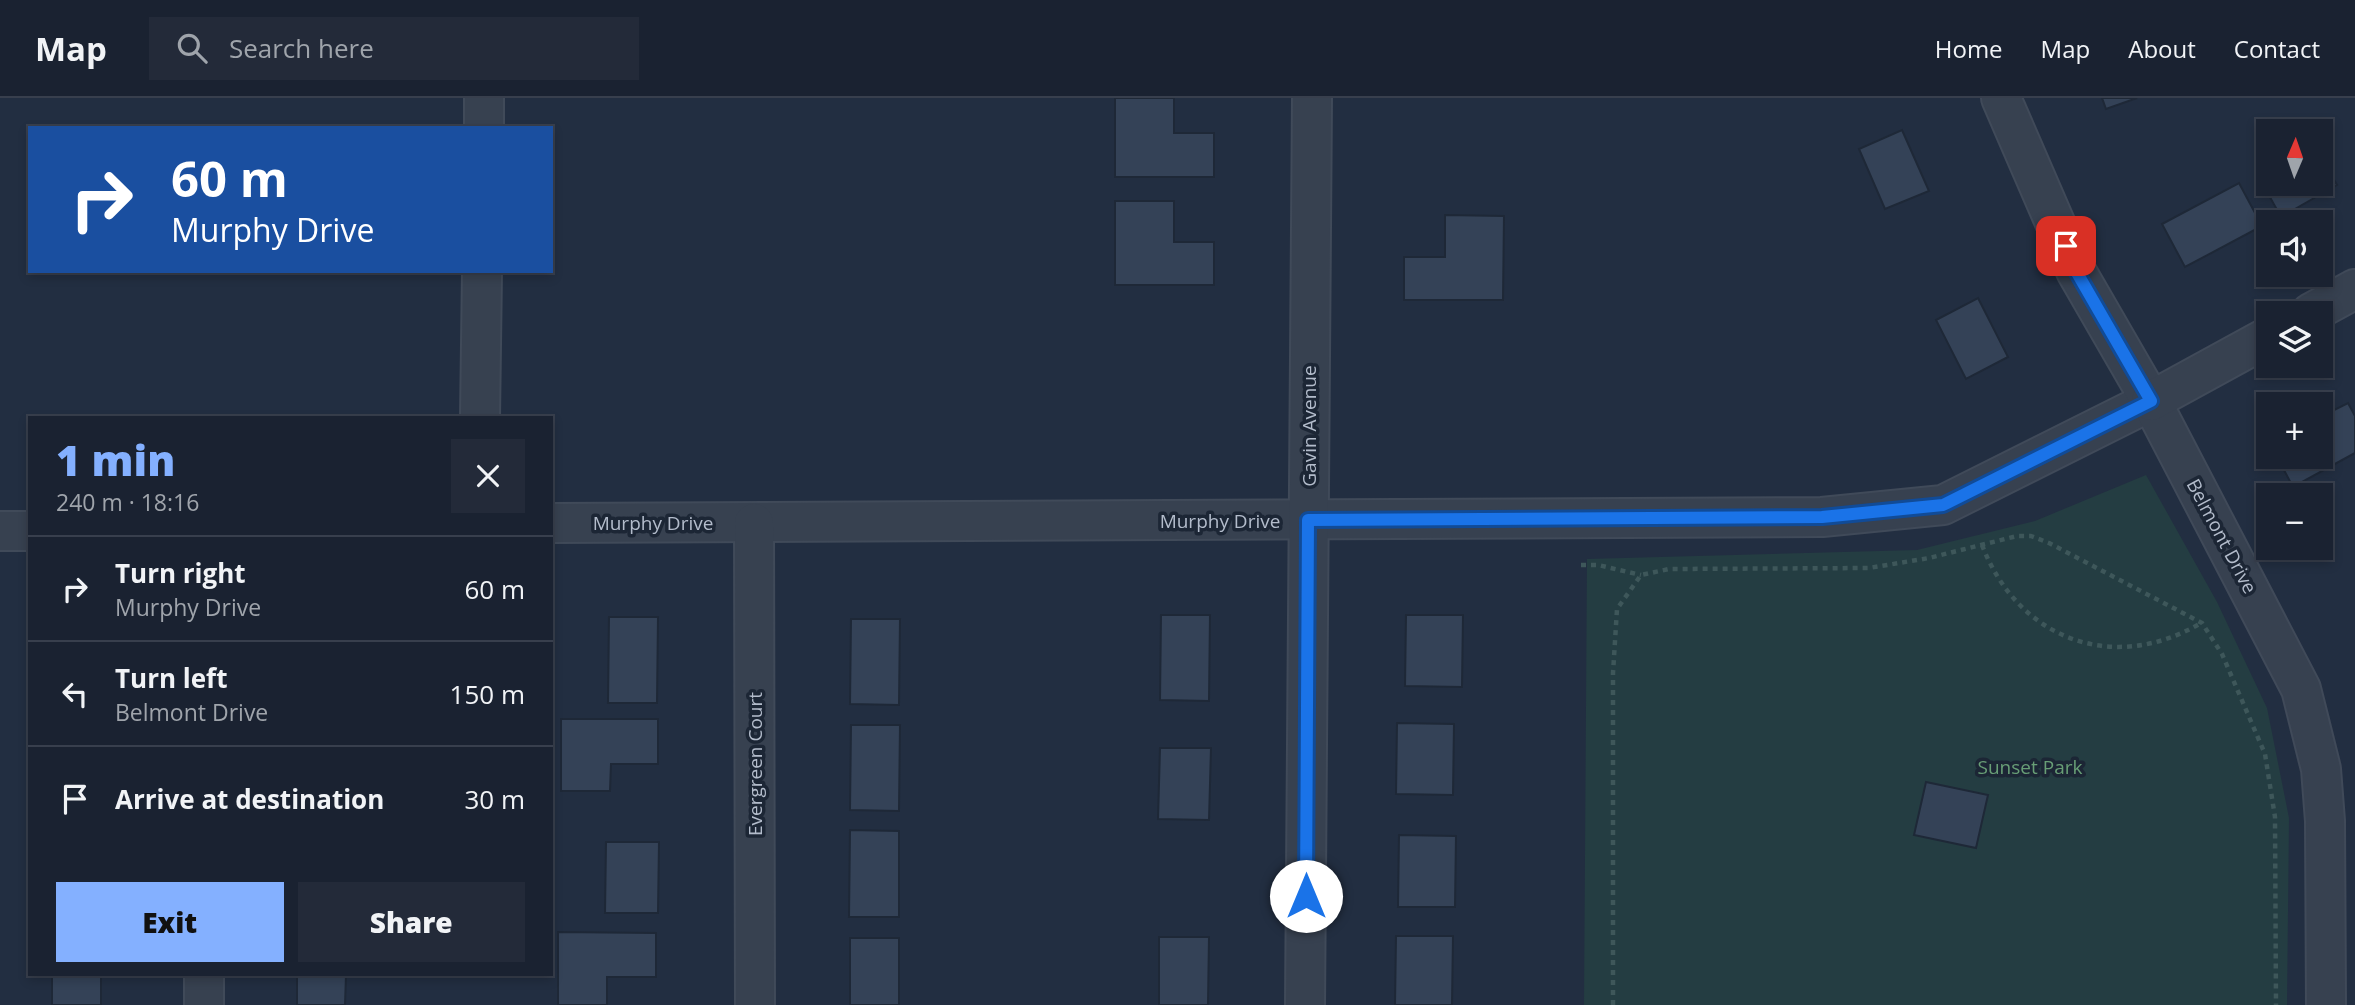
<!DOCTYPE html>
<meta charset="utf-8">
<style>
:root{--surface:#1a2231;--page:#232a39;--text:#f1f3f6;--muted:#9fa4ab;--line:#383f4d;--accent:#84b0ff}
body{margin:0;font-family:"Open Sans",sans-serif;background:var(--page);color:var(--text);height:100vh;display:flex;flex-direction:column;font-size:26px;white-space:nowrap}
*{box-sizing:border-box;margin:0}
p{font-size:23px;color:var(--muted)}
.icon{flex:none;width:38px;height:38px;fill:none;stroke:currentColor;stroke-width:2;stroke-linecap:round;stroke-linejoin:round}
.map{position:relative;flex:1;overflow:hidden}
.panel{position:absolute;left:28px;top:318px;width:525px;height:560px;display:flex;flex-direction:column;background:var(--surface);border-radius:0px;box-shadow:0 4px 10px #0003,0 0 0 2px var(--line)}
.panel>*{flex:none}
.banner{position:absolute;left:28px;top:28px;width:525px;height:147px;border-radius:0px;box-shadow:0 4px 10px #0003,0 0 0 2px var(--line);background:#1a4fa0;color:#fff;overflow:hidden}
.needle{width:46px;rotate:2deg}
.buttons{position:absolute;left:2256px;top:21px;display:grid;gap:14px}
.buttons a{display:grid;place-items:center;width:77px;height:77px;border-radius:0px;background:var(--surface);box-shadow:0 4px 10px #0003,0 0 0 2px var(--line);font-size:35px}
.pin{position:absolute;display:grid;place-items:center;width:60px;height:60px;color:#fff;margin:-30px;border-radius:14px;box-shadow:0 4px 10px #0006}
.me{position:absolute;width:77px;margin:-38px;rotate:0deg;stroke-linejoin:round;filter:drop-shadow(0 0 5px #0008)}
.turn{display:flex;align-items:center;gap:24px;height:147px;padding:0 28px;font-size:32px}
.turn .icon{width:91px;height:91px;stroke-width:2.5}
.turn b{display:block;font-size:49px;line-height:60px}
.round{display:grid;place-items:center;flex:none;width:74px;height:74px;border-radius:0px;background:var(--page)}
.summary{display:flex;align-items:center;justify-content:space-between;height:119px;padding:0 28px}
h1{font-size:42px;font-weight:800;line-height:52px;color:var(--accent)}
.action{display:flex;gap:14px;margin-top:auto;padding:14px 28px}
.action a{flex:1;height:80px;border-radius:0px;background:var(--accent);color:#111;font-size:28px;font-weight:800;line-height:80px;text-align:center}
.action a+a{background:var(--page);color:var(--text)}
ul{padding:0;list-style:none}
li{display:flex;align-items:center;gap:21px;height:105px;padding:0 28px;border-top:2px solid var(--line)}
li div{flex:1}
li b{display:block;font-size:26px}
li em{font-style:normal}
header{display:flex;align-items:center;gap:42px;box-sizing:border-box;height:98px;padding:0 35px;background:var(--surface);border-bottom:2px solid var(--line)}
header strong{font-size:33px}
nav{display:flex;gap:38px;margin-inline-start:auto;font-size:24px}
.search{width:490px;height:63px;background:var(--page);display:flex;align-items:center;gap:18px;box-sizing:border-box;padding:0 24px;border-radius:0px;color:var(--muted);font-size:26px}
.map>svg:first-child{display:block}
</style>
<header>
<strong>Map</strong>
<div class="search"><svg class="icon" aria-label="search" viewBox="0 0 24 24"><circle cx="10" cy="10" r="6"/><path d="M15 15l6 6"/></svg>Search here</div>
<nav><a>Home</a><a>Map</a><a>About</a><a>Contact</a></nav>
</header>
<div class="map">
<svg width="2355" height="907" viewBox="0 0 2355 907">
<rect width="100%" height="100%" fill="#222e41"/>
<!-- green -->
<polygon fill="#243d42" points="2146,377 2217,504 2267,610 2289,720 2287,907 1584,907 1587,461 1917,452 2035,423"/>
<!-- building -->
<g fill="#344257" stroke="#1e2837" stroke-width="2">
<polygon points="1115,0 1174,0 1174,35 1214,35 1214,79 1115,79"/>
<polygon points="2102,0 2137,0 2106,11"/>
<polygon points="1902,32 1929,93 1885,111 1859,51"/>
<polygon points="2320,58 2337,87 2281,119 2257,76 2268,70 2268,86 2320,86"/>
<polygon points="2239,85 2262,128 2185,169 2162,126"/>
<polygon points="1115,103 1174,103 1174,144 1214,144 1214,187 1115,187"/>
<polygon points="1445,117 1504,118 1503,202 1404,202 1404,159 1445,159"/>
<polygon points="1978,200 2008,259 1966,281 1936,222"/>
<polygon points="2348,305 2355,318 2355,355 2293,389 2277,359 2320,359 2320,319"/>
<polygon points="1161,517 1210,517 1209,603 1160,602"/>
<polygon points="1406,517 1463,517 1462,589 1405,588"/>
<polygon points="609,519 658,519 657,605 608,605"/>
<polygon points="851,521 900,521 899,607 850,606"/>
<polygon points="561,621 658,621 658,666 611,666 610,693 561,693"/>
<polygon points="1397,625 1454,626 1453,697 1396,696"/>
<polygon points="851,627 900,627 899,713 850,712"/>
<polygon points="1160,650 1211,650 1209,722 1158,721"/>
<polygon points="1926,684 1988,697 1976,750 1914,737"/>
<polygon points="850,732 899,733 899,819 849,819"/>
<polygon points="1399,737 1456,738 1455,809 1398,809"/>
<polygon points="606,744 659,744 658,815 605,815"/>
<polygon points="558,834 656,835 656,879 607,879 607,907 558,907"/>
<polygon points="1396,838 1453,838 1452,907 1395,907"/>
<polygon points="1159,839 1209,839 1208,907 1159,907"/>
<rect x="850" y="840" width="49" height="67"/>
<rect x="52" y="877" width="49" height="30"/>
<polygon points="297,877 346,877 345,907 297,907"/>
</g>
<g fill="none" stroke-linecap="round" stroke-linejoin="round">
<!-- minor casing -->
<g stroke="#404a59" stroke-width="42">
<g id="minor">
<polyline points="484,30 484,0"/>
<polyline points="480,320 482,173"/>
<polyline points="551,425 1822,419 1943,407 2151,303"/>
<polyline points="754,425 755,907"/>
<polyline points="0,433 30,433"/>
<polyline points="204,907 204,877"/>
<polyline points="1305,907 1312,0"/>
</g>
</g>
<!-- tertiary casing -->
<g stroke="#404a59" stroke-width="42">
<g id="tertiary">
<polyline points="2001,0 2076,173 2151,303 2301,591 2321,671 2325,723 2326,907"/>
<polyline points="2311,215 2355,191"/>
<polyline points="2151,303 2268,239"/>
</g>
</g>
<!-- path -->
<g stroke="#3e575a" stroke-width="4.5" stroke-dasharray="5 5" stroke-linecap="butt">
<path d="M1982 447C2018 541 2113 577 2201 525"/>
<polyline points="1581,467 1598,467 1641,477"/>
<polyline points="1613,907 1613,575 1617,511 1641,477 1669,471 1869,470 1929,460 2017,438 2031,438 2049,445 2202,525 2222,556 2265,656 2275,719 2276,907"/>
</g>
<!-- minor -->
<use href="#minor" stroke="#374150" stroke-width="38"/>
<!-- tertiary -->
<use href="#tertiary" stroke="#374150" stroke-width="38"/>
</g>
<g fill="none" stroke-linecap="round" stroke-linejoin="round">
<!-- route casing -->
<g stroke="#114b97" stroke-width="18">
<polyline id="route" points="1306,798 1308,422 1822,419 1943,407 2151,303 2076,173 2066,148"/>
</g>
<!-- route -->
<use href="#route" stroke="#1a73e8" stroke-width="12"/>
</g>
<g text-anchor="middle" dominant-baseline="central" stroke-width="7" stroke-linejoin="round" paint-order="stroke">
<!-- street labels -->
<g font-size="19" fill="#b3bccb" stroke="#1c2635">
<text transform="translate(1309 328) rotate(-90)">Gavin Avenue</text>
<text x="1220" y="423">Murphy Drive</text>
<text x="653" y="425">Murphy Drive</text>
<text transform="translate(2222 438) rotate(62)">Belmont Drive</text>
<text transform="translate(755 666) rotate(-90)">Evergreen Court</text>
</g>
<!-- park labels -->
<g font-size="19" fill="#689e76" stroke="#1c2635">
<text x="2030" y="669">Sunset Park</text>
</g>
</g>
</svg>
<div class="buttons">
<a><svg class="needle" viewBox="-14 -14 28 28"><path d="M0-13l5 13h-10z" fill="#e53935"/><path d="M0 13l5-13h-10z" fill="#9fa4ab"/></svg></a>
<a><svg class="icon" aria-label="sound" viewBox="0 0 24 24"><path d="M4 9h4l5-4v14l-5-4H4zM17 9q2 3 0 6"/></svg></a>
<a><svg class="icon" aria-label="layers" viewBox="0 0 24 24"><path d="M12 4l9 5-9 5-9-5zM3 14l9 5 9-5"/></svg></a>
<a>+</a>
<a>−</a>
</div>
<div class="pin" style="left:2066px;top:148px;background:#d93025"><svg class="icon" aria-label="arrive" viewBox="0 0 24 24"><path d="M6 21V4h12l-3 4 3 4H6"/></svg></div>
<svg class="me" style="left:1306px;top:798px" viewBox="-20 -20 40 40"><circle r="19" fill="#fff"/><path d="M0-13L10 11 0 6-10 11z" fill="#1a73e8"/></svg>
<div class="banner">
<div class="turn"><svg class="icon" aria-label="right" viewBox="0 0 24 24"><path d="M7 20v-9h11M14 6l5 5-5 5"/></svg><div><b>60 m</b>Murphy Drive</div></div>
</div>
<section class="panel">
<div class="summary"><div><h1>1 min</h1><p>240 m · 18:16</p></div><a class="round"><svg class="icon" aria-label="close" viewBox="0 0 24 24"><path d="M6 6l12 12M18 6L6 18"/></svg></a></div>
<ul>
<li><svg class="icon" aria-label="right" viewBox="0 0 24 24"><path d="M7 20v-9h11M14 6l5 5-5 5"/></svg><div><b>Turn right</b><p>Murphy Drive</p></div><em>60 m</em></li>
<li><svg class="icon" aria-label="left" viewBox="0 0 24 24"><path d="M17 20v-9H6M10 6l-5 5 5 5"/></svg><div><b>Turn left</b><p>Belmont Drive</p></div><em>150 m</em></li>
<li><svg class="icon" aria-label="arrive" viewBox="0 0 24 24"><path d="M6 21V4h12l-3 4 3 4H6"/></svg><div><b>Arrive at destination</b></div><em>30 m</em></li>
</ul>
<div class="action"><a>Exit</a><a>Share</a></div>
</section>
</div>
